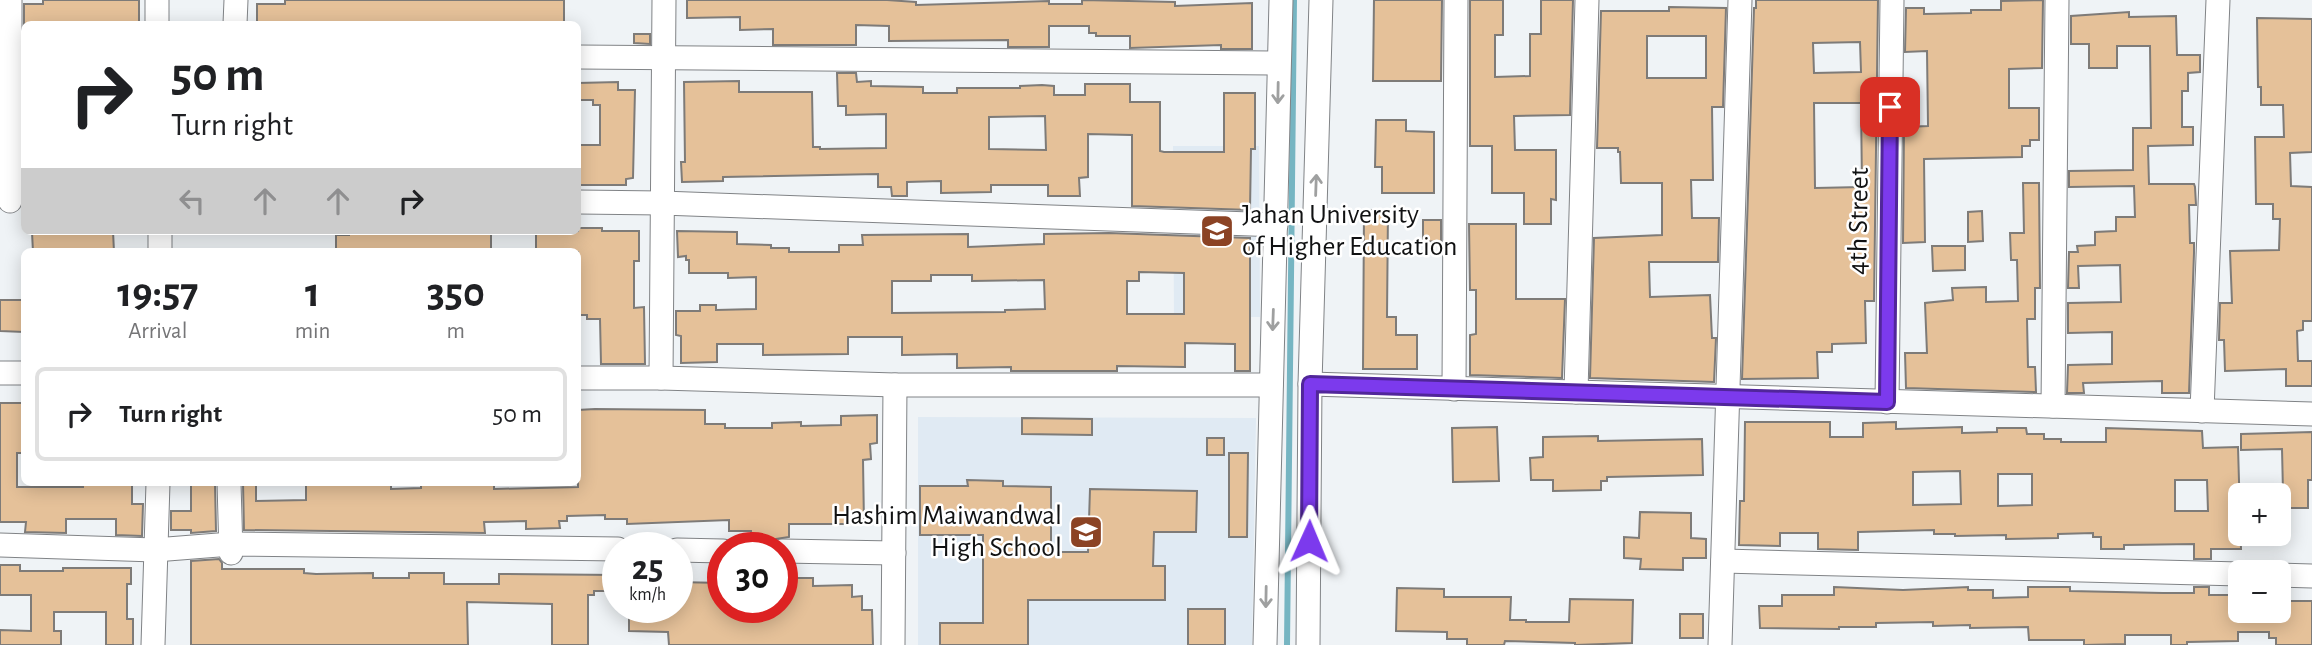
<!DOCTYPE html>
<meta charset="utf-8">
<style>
:root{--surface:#fff;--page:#f6f6f6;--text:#202124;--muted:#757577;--line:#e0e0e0}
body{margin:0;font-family:"Alegreya Sans",sans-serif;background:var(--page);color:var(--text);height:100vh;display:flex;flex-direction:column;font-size:26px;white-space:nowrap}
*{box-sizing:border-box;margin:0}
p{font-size:23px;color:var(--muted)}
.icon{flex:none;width:38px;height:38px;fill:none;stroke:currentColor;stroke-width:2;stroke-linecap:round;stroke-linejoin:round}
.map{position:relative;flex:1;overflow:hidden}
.details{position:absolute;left:21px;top:248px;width:560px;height:238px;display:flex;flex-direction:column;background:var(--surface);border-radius:10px;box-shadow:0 4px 18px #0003}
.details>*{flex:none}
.top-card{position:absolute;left:21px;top:21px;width:560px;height:214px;border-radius:10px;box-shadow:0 4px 18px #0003;background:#fff;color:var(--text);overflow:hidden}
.controls{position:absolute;left:2228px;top:483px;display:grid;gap:14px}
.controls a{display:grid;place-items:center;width:63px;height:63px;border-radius:10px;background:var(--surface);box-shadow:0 4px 18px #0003;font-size:35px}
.speed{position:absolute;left:602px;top:532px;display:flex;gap:14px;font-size:35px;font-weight:700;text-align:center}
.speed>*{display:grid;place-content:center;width:91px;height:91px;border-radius:50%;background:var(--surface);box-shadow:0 4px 18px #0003;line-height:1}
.speed small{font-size:18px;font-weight:400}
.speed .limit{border:10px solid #d22;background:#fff;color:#111}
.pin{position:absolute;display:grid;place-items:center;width:60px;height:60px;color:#fff;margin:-30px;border-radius:14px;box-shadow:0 4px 10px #0006}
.me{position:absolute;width:77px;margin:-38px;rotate:1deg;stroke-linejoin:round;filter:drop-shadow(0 0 5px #0008)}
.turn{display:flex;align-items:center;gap:24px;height:147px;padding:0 35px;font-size:32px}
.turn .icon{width:91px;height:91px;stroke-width:2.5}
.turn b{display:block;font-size:49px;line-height:60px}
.lanes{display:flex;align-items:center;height:66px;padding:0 35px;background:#0003;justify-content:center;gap:35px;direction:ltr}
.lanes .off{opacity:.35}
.eta{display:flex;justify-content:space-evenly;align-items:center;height:119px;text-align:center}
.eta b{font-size:42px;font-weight:700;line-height:49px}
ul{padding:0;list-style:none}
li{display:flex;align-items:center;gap:21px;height:94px;margin:0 14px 10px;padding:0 21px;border:4px solid var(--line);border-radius:10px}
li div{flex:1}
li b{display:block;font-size:26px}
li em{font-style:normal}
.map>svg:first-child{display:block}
</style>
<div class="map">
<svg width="2312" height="645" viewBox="0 0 2312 645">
<rect width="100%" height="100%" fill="#eff3f6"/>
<!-- built -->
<g fill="#e0eaf3">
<polygon points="1173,146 1259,146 1260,317 1174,317"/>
<polygon points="918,417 1256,418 1252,645 918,645"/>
</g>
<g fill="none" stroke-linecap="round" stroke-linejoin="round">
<!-- stream -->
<polyline stroke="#76b5c2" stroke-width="6" points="1287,645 1294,0"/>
</g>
<!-- building -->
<g fill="#e5c199" stroke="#7e7b78" stroke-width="2" fill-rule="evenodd">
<polygon points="43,0 139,0 139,24 24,24 24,4 43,4"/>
<polygon points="285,0 564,0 564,24 257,23 257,4 285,4"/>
<polygon points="687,0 887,0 916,2 916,5 1049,1 1049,4 1082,4 1082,0 1175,2 1175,6 1252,3 1252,49 1221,49 1221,45 1130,48 1130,36 1096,36 1096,33 1089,33 1089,26 1049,26 1049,47 1008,47 1008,40 889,41 889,26 856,25 856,45 773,45 773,29 740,30 740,17 687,18"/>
<polygon points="1374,0 1442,0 1441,81 1373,81"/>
<polygon points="1470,0 1503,0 1503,35 1495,35 1495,77 1530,76 1530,34 1541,34 1541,0 1573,0 1570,115 1514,116 1515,150 1556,150 1556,200 1551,199 1551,224 1524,224 1524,193 1492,193 1492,146 1470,146"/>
<path d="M1756 0H1878L1874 301H1865L1866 343 1832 344V352H1817L1818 378 1742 379 1754 8H1756ZM1860 42 1861 72 1814 73 1813 43ZM1814 103H1861L1862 187 1815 188Z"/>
<polygon points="2043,0 2042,68 2009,69 2009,108 2039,108 2039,140 2030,140 2030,146 2022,146 2022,157 1924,159 1925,242 1903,243 1904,127 1928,126 1927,51 1905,52 1906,8 1924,8 1924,14 1971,13 1971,10 2001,10 2001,1"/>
<path d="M1669 7 1726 8 1723 107H1712L1713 180H1691L1692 218H1719L1718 262H1649L1650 297 1710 295 1712 338H1716L1714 382 1590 378 1594 238 1662 235V183H1621L1620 152H1618V148H1597L1601 11H1669ZM1647 36H1706V78H1647Z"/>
<polygon points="2129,12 2129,17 2176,16 2177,55 2200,55 2200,72 2188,73 2188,91 2182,91 2182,127 2193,127 2193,145 2148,146 2149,184 2194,184 2195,187 2196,205 2189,205 2190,243 2194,243 2194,253 2189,393 2162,393 2162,381 2083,383 2084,393 2067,393 2068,365 2112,364 2112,332 2068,333 2068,303 2121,302 2120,265 2078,266 2079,288 2068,288 2069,252 2078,252 2077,246 2095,245 2095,232 2116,231 2116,217 2135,217 2134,186 2069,187 2069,171 2133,170 2133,128 2151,128 2150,46 2117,46 2117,68 2089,68 2089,44 2071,44 2071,16"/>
<polygon points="2257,18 2312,19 2312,152 2290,153 2291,186 2312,187 2312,321 2303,321 2303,330 2297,331 2298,361 2312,361 2312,386 2286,386 2286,369 2225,371 2224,340 2219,340 2220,303 2232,303 2230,251 2279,250 2280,219 2273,219 2273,204 2256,204 2255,137 2284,137 2283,105 2261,105 2261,87 2258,87"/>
<polygon points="634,34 650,34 650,44 634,43"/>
<path d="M837 73H856L857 82 871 81V86L923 87V93H957V88H1020V86L1042 85 1054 86V95H1085V84H1130V102H1160V151L1164 152H1224V93H1255V149H1251L1250 210 1132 206V135L1088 134V177L1079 178 1080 196H1048V185H991V192L941 193V181L907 182V196H892L891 187H878V174L723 177V181L682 182 681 162H685L684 82 739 81V92H812L813 147H820V149L886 148V114L846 115V106H838ZM1045 116 1046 150 989 149V117Z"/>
<polygon points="618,82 618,90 635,90 633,178 626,179 626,185 578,185 578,145 600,145 600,105 593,105 593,100 578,100 578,83"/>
<polygon points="1376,120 1406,120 1406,131 1434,132 1434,193 1382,193 1382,167 1375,167"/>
<polygon points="2023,183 2039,183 2040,288 2035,288 2035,319 2027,319 2028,367 2035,367 2036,392 1906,388 1905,353 1927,353 1925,303 1953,300 1952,288 1986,287 1986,302 2018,301 2017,260 2011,260 2010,233 2024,233"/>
<polygon points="1364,210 1388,210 1387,317 1396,317 1396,335 1417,335 1417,369 1363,369"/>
<polygon points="1982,211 1983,241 1968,242 1968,212"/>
<polygon points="1423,220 1441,220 1441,242 1423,241"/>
<polygon points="1469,224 1516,224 1516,299 1565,299 1562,378 1470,375 1470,335 1476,334 1476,290 1470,290"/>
<polygon points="578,228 602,228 602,231 639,231 639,261 634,261 634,308 644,307 645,364 601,364 600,319 587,319 587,315 578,315 578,252 536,252 536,234 578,231"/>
<polygon points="113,231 114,252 33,252 32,232"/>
<polygon points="349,231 491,231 491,252 336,252 336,235 349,235"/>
<path d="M677 231 737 232V244L771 245V248H789V252H839V245H863L862 235 968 234V247L1044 244V234L1109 233 1250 238V371H1235V344L1185 343V367L1117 366V371H1011V367L957 368V354L902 355V337H848V354L763 355V344H717V362L681 363V336L676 335V311H700V305H716V310L756 309V277L728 278V273H689V260H686V256L678 257ZM1139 272 1184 273V314H1127V281H1139ZM931 275H972V281L1044 280 1045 309 1005 310V312L892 313V281H931Z"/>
<polygon points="1932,246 1965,246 1965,270 1933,271"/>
<polygon points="0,300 24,300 24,332 0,331"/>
<polygon points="0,403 24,403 24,453 17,453 17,487 83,487 83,483 132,483 132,504 143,504 142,536 116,535 116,519 66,519 66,533 25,532 26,522 0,522"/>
<polygon points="595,409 705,410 705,424 725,424 725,428 772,428 772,423 801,422 801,426 841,425 841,416 877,415 877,443 870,444 871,459 863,460 864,524 789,524 789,537 776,539 770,545 751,545 751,531 729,531 729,520 627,524 627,519 605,519 605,515 567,516 567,521 559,521 560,528 526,529 526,521 484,522 485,533 244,530 243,483 256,483 256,501 306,500 306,485 334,483 391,483 391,489 421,488 421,483 494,484 494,489 578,487 578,410"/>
<polygon points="1022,418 1092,419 1092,435 1022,434"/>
<path d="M1745 422H1830V437H1863V423L1896 422V429L1962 427V433L1997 432V428H2026L2027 434H2044V439H2061V442H2106V428L2202 431 2203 448 2238 447 2241 549H2211V559H2194V544L2124 545V549H2101V537H2093V533L2058 534V538L2006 539V535L1955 536V534H1934V530L1858 532V550L1818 549V533H1780V546L1739 545 1740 501H1744ZM1960 471 1961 504 1913 505V472ZM1998 474H2032V505L1998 506ZM2175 480H2207L2208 511H2175Z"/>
<polygon points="1497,427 1499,481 1453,482 1452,428"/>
<polygon points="2312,432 2312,480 2308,480 2308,508 2278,508 2278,493 2283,492 2282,449 2241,450 2241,434"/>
<polygon points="1598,436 1598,441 1702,439 1703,475 1607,477 1607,481 1601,481 1601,490 1553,491 1553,480 1531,480 1530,458 1543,457 1543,437"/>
<rect x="1207" y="438" width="17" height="17"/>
<polygon points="1229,453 1248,453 1247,537 1229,537"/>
<polygon points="967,480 1003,481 1003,486 1051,487 1051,552 1088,552 1090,489 1197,491 1196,532 1154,532 1153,566 1165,566 1165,600 1028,600 1028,645 940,645 940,623 983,623 983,535 920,535 920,486 968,486"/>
<polygon points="191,483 215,483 216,531 191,533 191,530 171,530 171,511 191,511"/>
<polygon points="1640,512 1691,513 1691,538 1706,539 1706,558 1683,558 1683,570 1640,569 1641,559 1624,558 1624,537 1639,538"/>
<polygon points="219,559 222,563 222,569 304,569 304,573 316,574 373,573 373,578 409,578 409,573 444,573 444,584 499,584 499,574 618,575 618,591 594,591 594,595 588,595 588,645 552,645 552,604 467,602 468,645 191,645 191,561"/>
<polygon points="0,565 20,565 20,571 63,571 63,568 131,568 131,584 127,584 127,619 133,619 133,645 106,645 106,612 54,612 54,631 61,631 61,645 0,645 0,630 31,631 31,595 0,595"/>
<polygon points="794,578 813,578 813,586 852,585 852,597 862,596 862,610 872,610 873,645 669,645 668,632 629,631 629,607 677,607 677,582 723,583 723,607 782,607 782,586 794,586"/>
<polygon points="1834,587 1903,590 1968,587 1968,590 1993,590 1993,598 2028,597 2028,587 2070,587 2070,591 2163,593 2194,593 2194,587 2209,587 2209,595 2237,595 2238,611 2278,611 2278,601 2312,601 2312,645 2276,645 2276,638 2269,638 2269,632 2238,632 2238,641 2187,642 2187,645 2171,645 2171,635 2125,635 2125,644 2084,645 2084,640 2029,640 2028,627 1970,628 1970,625 1933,626 1933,622 1876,623 1876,627 1839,627 1839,629 1760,628 1759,606 1782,606 1782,595 1834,595"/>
<polygon points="1397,588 1444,589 1444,597 1511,597 1510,620 1526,620 1526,622 1569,622 1570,599 1633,600 1632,643 1575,645 1575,643 1505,641 1504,645 1467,645 1467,639 1447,639 1447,632 1396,631"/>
<rect x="1188" y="609" width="37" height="36"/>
<rect x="1680" y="614" width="23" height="24"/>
</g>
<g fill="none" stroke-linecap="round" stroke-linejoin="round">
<!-- minor casing -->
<g stroke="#808386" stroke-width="25">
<g id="minor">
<polyline points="157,24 157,0"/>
<polyline points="235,24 236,0"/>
<polyline points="578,57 1278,63"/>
<polyline points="10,201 10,0"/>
<polyline points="578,202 662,203 1276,225"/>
<polyline points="160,231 160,252"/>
<polyline points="0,373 24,373"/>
<polyline points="578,378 661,378 895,385 1271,385"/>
<polyline points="661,378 664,0"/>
<polyline points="1310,384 2312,414"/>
<polyline points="1454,389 1456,0"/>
<polyline points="1576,392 1587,0"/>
<polyline points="1887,402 1892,0"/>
<polyline points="2053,406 2057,0"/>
<polyline points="2202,411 2218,0"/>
<polyline points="229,483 231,553"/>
<polyline points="0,545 155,550 231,544 618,549"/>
<polyline points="677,550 723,551"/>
<polyline points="782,551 894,553"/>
<polyline points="1723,561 2240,574"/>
<polyline points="2278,575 2312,576"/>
<polyline points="153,645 158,483"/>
<polyline points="893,645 895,385"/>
<polyline points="1265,645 1281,0"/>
<polyline points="1308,645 1310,384 1321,0"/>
<polyline points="1720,645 1740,0"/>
</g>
</g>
<!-- minor -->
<use href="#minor" stroke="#fff" stroke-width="23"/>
</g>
<!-- one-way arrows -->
<defs><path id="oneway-shaft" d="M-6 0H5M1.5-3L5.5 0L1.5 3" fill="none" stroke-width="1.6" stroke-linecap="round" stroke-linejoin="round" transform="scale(1.75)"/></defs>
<g stroke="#9fa0a0">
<use href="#oneway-shaft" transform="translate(1278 93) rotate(91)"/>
<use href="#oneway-shaft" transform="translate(1316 185) rotate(-88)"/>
<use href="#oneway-shaft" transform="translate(1273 320) rotate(92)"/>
<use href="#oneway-shaft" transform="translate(1266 597) rotate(91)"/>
</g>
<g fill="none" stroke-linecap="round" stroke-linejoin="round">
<!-- route casing -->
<g stroke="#51269a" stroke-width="18">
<polyline id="route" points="1309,541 1310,384 1887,402 1890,107"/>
</g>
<!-- route -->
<use href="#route" stroke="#7c3aed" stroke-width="12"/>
</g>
<!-- icons -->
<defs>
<g id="university-square" transform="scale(1.75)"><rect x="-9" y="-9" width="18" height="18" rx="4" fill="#8b4324" stroke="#fff"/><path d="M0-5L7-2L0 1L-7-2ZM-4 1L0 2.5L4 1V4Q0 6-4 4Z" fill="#fff"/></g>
<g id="school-square" transform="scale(1.75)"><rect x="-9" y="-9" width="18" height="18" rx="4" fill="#8b4324" stroke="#fff"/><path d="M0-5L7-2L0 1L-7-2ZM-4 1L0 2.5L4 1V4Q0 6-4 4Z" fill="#fff"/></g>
</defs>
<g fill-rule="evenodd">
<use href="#university-square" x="1217" y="231"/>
<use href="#school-square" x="1086" y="532"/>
</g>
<g text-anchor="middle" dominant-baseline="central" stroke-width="5" stroke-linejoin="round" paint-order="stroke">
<!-- poi labels -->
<g font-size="28" fill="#101112" stroke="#fff" text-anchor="start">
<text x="1242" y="215">Jahan University<tspan x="1242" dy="32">of Higher Education</tspan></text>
<text x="1062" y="516" text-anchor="end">Hashim Maiwandwal<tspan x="1062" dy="32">High School</tspan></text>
</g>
<!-- street labels -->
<g font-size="28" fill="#101112" stroke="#fff">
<text transform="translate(1859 221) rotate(-89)">4th Street</text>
</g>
</g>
</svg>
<div class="controls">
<a>+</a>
<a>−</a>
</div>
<div class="speed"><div>25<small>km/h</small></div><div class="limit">30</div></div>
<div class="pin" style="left:1890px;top:107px;background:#d93025"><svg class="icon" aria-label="arrive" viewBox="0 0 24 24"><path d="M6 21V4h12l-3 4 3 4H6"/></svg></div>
<svg class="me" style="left:1309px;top:541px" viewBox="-20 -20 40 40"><path d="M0-17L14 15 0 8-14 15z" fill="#7c3aed" stroke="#fff" stroke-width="4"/></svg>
<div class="top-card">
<div class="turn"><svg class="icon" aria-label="right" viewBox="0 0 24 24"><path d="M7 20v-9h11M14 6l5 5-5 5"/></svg><div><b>50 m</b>Turn right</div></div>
<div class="lanes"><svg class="icon off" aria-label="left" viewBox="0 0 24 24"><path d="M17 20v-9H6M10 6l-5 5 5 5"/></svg><svg class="icon off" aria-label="ahead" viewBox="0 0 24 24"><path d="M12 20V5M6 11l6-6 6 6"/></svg><svg class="icon off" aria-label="ahead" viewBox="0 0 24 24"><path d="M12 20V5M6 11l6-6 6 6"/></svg><svg class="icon" aria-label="right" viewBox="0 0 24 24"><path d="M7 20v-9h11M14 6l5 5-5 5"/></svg></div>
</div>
<section class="details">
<div class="eta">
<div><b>19:57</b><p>Arrival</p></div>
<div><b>1</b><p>min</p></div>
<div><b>350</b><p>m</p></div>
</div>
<ul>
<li><svg class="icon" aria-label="right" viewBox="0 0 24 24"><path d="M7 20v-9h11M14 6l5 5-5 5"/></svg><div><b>Turn right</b></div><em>50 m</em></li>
</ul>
</section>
</div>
